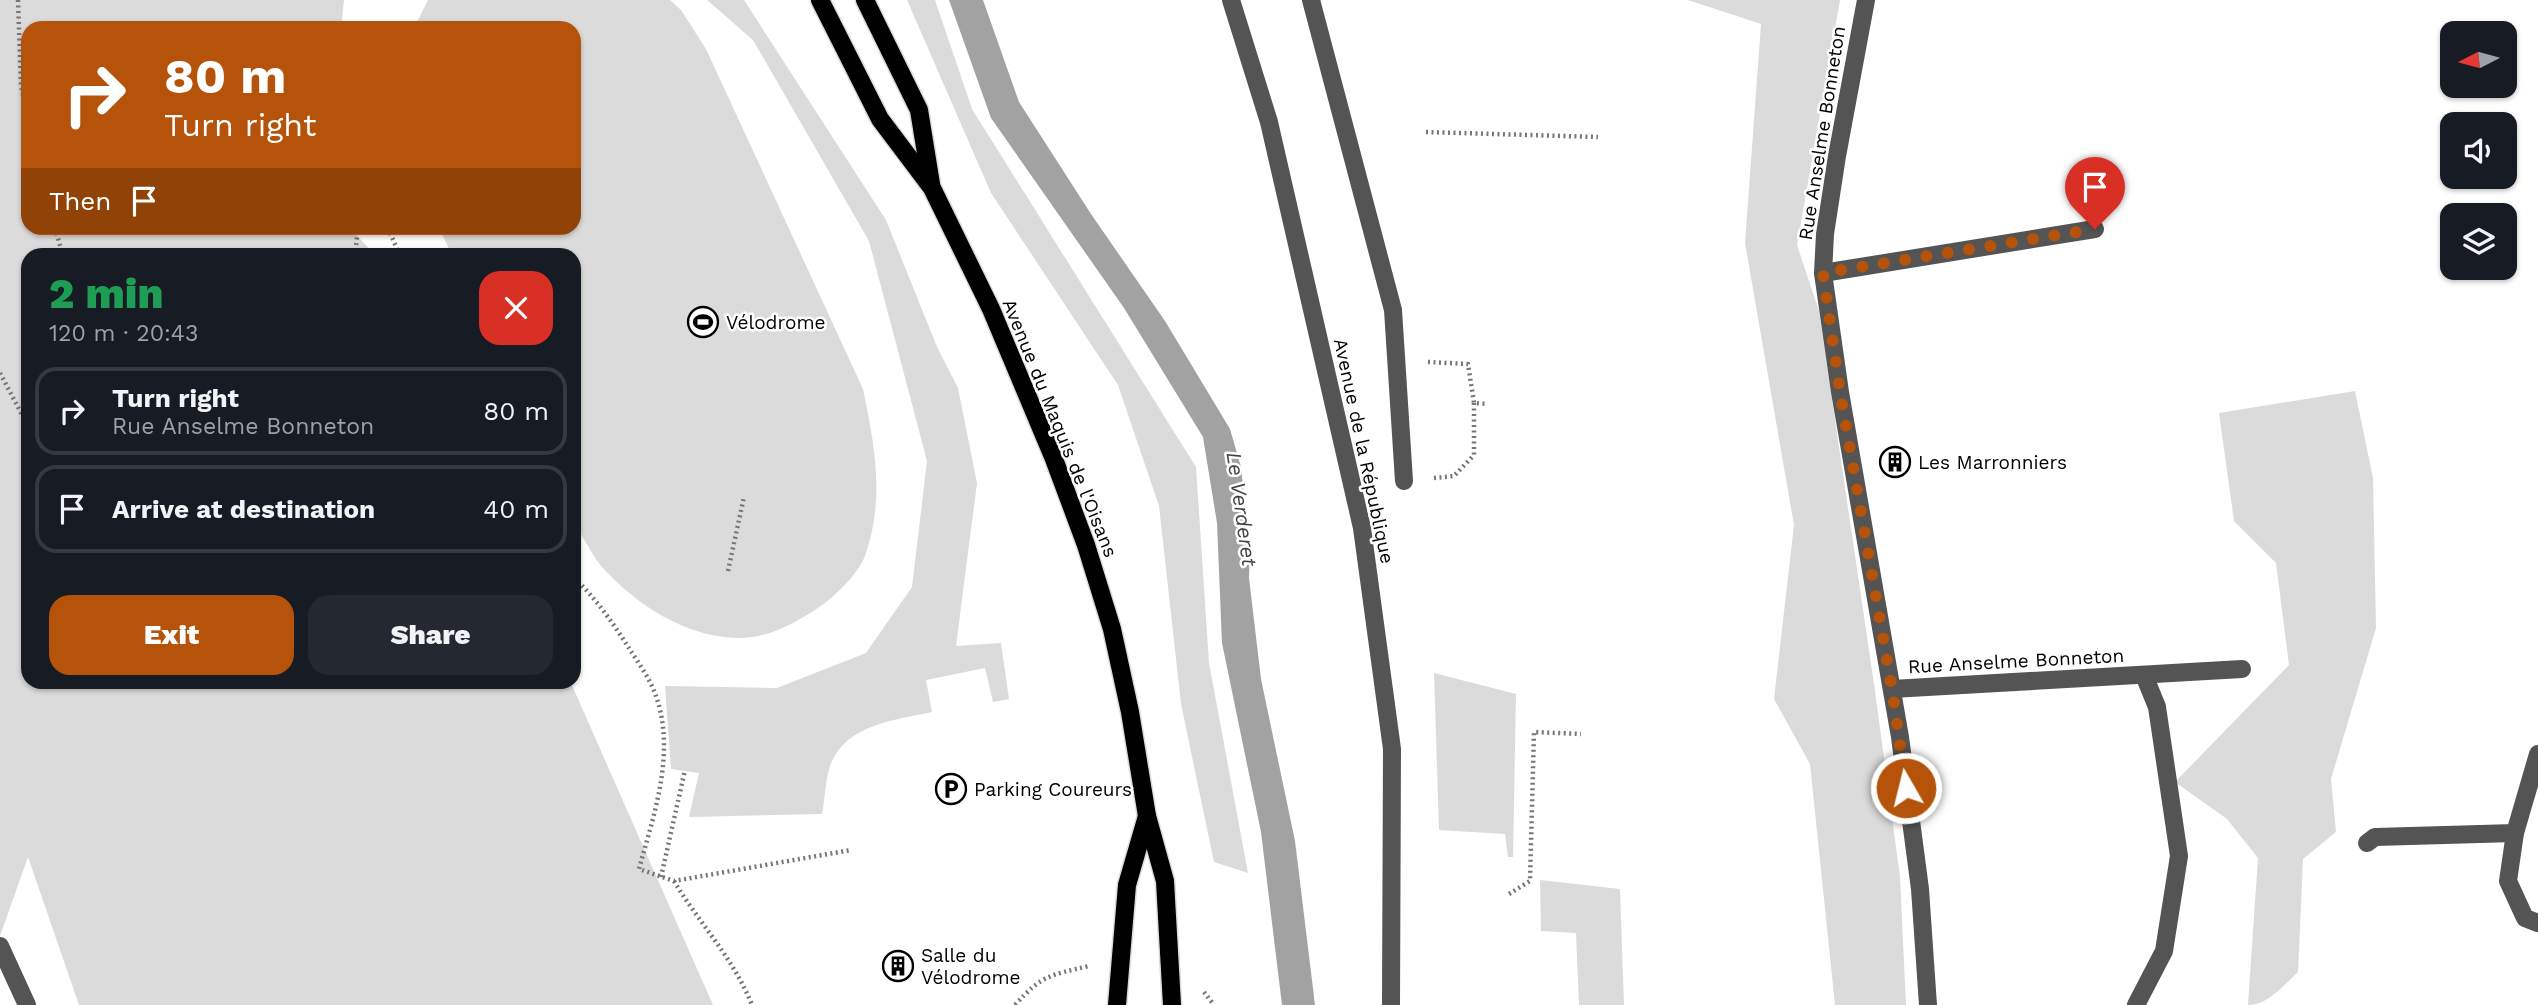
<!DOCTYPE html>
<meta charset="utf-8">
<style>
:root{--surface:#171b24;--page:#242831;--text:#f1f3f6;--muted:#9ea1a6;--line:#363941;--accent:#b45309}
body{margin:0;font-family:"Work Sans",sans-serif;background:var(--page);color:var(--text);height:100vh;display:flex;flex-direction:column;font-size:26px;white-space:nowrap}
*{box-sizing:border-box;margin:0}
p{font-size:23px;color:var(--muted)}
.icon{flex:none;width:38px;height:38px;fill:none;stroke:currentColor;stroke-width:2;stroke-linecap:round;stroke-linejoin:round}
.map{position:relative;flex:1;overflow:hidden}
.drawer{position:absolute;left:21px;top:248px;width:560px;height:441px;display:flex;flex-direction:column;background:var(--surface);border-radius:21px;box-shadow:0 2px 5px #0004}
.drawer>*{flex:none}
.banner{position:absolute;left:21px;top:21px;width:560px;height:214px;border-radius:21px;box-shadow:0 2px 5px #0004;background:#b45309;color:#fff;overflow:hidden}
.needle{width:46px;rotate:264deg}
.fabs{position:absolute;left:2440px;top:21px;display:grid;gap:14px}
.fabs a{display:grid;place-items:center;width:77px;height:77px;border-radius:14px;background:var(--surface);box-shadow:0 2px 5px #0004;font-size:35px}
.pin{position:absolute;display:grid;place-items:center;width:60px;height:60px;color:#fff;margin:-72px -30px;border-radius:50% 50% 50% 0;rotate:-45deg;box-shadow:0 0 7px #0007}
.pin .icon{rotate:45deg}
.me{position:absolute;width:77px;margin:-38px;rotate:352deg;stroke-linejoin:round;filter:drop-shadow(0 0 5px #0008)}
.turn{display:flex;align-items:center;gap:24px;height:147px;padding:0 28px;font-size:32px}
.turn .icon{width:91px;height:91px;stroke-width:2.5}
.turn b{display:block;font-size:49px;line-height:60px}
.then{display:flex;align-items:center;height:66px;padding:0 28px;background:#0003;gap:14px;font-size:26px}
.round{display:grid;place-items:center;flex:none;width:74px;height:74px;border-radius:21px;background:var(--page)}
.head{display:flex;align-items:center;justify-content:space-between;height:119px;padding:0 28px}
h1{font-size:42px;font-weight:800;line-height:52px;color:#1e9e55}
.action{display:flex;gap:14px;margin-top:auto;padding:14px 28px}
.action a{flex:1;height:80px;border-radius:21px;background:var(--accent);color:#fff;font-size:28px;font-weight:800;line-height:80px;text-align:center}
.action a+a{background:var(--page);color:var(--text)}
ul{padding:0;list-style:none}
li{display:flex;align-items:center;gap:21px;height:88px;margin:0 14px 10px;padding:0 14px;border:4px solid var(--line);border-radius:21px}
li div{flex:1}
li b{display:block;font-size:26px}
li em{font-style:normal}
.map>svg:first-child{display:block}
</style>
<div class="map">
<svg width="2538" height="1005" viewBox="0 0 2538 1005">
<rect width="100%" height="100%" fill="#fff"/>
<!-- green -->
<g fill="#dbdbdb">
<polygon points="0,0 344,0 341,28 28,28 28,228 350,228 375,255 28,256 28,682 571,683 713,1005 79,1005 28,857 0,936"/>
<path d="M428 0H670L681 10 706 49 863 389C875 447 885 499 865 556 857 576 832 599 815 610 796 622 775 634 752 637 697 644 639 608 603 568 593 557 586 541 577 528L574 521V256L452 255 439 228H574V28H414Z"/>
<path d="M707 0H744L886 220 937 347 958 388 977 483 956 646 1001 643 1009 699 993 702 985 668 926 680 932 712C896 720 845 724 830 766 825 781 825 799 822 814L689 817 699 773 671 769 665 686 777 688 866 653 912 587 927 461 869 241 753 40Z"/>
<polygon points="907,0 935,0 972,109 1196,467 1209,663 1248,873 1214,862 1181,704 1159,506 1118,385 991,193"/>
<polygon points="1688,0 1840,0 1797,245 1819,311 1875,691 1900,877 1906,1005 1835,1005 1810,764 1774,699 1794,525 1745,243 1761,24"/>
<path d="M2355 391 2373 478 2376 628 2331 779 2336 832 2303 859 2298 972C2284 985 2268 1005 2248 1005L2258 858 2227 819 2175 782 2289 665 2276 563 2234 521 2219 413Z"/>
<polygon points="1434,673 1516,694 1513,857 1508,857 1505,834 1439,830"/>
<polygon points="1540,880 1620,889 1624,1005 1579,1005 1576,933 1541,931"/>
</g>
<!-- water -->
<polygon fill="#a2a2a2" points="949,0 983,0 1019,102 1091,214 1165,321 1230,429 1241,467 1250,553 1249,578 1261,679 1295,841 1315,1005 1282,1005 1261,832 1222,643 1217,523 1203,437 1124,308 991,118"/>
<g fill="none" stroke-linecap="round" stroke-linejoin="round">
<!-- major casing -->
<g stroke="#dbdbdb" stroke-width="21">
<g id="major">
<polyline points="820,0 880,119 932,188 991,309 1054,459 1086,545 1112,629 1130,712 1147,816 1165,881 1172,1005"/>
<polyline points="865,0 919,110 931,184"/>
<polyline points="1117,1005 1127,885 1147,816"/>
</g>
</g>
<!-- path -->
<g stroke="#767676" stroke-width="4.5" stroke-dasharray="2 3.5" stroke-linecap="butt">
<polyline points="18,0 21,86 28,116"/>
<polyline points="1426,132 1598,137"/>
<polyline points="55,228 63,256"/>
<polyline points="388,228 400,256"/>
<polyline points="355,256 358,228"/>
<polyline points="1428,362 1468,364 1474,403 1488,404"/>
<polyline points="0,373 28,426"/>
<polyline points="1434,478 1454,476 1474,455 1474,403"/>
<polyline points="728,571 744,497"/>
<path d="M574 578C595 597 612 622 627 645 637 661 650 678 656 696 676 753 654 814 639 869L674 881 851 850"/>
<polyline points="661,877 685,770"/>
<path d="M674 881C699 923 734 959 752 1005"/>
<polyline points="1509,894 1530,881 1534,732 1581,734"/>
<polyline points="1204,992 1214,1005"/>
<path d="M1015 1005C1042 975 1050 975 1089 966"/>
</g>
<!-- minor -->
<g stroke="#545454" stroke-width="18">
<polyline points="1231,0 1269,122 1362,528 1392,749 1391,1005"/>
<polyline points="1311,0 1393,310 1404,481"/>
<polyline points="1866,0 1837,156 1825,234 1823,273 1840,392 1900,737 1920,889 1928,1005"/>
<polyline points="1823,273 2095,229"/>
<polyline points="1892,689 2242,669"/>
<polyline points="2538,754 2515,833 2508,881 2525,918 2538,923"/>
<polyline points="2367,843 2375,837 2515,833"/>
<polyline points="0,946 27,1005"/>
<polyline points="2136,1005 2164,951 2179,856 2157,707 2144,675"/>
</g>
<!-- major -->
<use href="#major" stroke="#000" stroke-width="18"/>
</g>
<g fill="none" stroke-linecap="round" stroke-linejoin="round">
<!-- route -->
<polyline stroke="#b45309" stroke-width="12" stroke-dasharray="0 21.6" points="1906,788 1892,689 1840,392 1823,273 2095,229"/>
</g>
<!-- icons -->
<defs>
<g id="stadium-ring" transform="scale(1.575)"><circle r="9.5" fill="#fff" stroke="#000" stroke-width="1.5"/><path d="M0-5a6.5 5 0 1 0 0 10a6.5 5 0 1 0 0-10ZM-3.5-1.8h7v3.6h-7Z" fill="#000"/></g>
<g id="building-ring" transform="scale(1.575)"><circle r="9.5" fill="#fff" stroke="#000" stroke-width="1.5"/><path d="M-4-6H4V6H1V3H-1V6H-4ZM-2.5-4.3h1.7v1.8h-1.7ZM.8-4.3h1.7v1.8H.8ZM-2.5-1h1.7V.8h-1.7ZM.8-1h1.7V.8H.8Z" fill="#000"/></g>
<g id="parking-ring" transform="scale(1.575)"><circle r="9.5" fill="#fff" stroke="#000" stroke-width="1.5"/><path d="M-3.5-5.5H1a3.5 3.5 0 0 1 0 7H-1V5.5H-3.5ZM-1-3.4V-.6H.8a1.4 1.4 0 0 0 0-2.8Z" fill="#000"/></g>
</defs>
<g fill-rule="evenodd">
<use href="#stadium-ring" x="703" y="322"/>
<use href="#building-ring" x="1895" y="462"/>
<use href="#parking-ring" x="951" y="789"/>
<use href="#building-ring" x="898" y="966"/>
</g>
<g text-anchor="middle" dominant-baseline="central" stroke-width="5" stroke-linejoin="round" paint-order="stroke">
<!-- street labels -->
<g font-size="19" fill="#000" stroke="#fff">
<text transform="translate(1822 133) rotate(-81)">Rue Anselme Bonneton</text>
<text transform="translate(1060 428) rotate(68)">Avenue du Maquis de l'Oisans</text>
<text transform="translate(1364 451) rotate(78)">Avenue de la République</text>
<text transform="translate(2016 661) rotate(-3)">Rue Anselme Bonneton</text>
</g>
<!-- poi labels -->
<g font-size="19" fill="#000" stroke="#fff" text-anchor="start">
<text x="726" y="322">Vélodrome</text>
<text x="1918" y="462">Les Marronniers</text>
<text x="974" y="789">Parking Coureurs</text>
<text x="921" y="955">Salle du<tspan x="921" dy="22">Vélodrome</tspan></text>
</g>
<!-- water labels -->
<g font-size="21" font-style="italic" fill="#434343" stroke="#fff">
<text transform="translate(1242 509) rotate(82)">Le Verderet</text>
</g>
</g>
</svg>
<div class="fabs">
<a><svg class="needle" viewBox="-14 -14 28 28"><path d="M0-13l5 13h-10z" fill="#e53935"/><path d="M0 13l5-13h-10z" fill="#9ea1a6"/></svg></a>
<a><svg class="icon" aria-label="sound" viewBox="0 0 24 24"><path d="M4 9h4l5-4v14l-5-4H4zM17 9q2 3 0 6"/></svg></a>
<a><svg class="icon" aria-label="layers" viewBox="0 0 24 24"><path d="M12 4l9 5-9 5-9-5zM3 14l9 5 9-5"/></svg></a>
</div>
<div class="pin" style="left:2095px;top:229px;background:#d93025"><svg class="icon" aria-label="arrive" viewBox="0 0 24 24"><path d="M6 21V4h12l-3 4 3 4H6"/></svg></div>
<svg class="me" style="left:1906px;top:788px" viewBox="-20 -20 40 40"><circle r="17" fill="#b45309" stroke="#fff" stroke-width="3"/><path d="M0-11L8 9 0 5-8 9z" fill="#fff"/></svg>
<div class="banner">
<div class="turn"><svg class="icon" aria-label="right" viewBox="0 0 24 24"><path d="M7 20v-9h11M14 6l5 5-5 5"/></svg><div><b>80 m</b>Turn right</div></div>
<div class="then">Then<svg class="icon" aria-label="arrive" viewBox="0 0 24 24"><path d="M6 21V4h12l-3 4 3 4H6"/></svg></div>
</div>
<section class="drawer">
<div class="head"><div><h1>2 min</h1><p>120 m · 20:43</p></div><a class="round" style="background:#d93025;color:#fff"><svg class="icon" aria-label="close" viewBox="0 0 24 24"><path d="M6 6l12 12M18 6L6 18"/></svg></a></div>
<ul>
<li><svg class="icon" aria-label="right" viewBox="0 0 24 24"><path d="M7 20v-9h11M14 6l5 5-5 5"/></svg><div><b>Turn right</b><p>Rue Anselme Bonneton</p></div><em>80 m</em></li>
<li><svg class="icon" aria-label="arrive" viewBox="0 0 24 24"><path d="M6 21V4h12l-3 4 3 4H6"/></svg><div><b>Arrive at destination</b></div><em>40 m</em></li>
</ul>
<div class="action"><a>Exit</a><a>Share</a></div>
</section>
</div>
